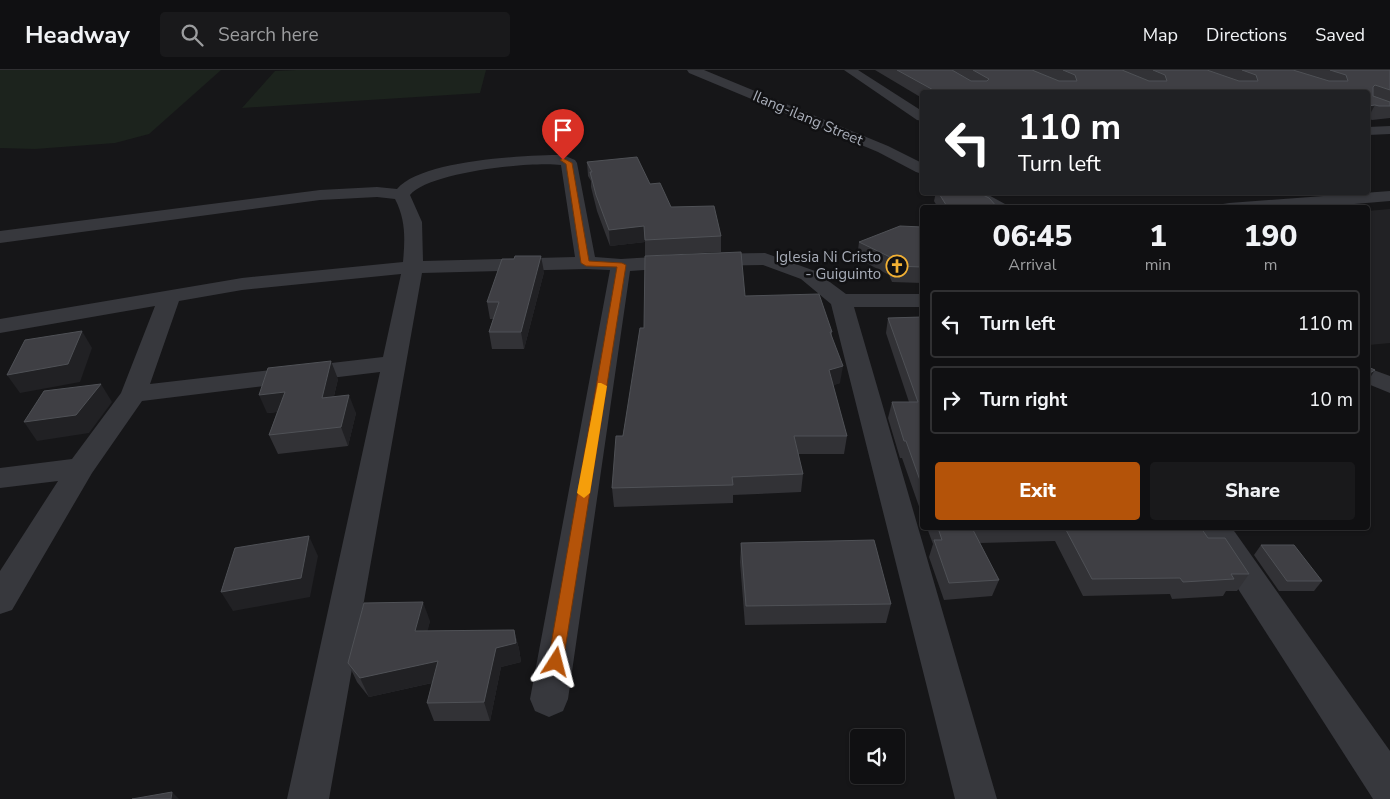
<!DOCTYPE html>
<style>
:root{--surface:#101012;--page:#19191b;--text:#f1f3f6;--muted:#9c9d9f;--line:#303032;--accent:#b45309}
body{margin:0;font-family:"Nunito Sans",sans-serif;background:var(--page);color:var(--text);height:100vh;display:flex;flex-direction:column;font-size:19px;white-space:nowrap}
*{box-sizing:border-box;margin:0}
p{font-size:16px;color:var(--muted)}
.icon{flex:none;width:28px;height:28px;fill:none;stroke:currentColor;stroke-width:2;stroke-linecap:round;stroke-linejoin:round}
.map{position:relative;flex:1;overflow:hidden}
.panel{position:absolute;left:920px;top:135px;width:450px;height:325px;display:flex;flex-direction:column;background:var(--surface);border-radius:5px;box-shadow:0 1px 4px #0004,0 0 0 1px var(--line)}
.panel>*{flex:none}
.banner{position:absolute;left:920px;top:20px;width:450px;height:105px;border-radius:5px;box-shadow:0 1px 4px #0004,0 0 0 1px var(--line);background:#202124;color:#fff;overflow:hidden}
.tools{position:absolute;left:850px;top:659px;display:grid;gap:10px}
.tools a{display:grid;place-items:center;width:55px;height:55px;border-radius:5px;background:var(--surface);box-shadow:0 1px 4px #0004,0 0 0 1px var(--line);font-size:25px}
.pin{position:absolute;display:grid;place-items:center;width:42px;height:42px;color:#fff;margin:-51px -21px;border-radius:50% 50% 50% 0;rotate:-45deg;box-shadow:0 0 5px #0007}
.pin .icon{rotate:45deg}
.me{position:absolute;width:55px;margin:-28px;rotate:9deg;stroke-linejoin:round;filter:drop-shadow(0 0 4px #0008)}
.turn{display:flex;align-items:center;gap:18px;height:105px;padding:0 15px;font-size:22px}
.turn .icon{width:65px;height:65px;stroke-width:2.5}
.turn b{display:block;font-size:35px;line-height:42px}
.eta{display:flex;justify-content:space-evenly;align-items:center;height:85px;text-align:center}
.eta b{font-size:30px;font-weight:800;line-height:35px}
.action{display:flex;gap:10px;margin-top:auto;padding:10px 15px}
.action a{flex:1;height:58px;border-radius:5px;background:var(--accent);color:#fff;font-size:20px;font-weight:800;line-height:58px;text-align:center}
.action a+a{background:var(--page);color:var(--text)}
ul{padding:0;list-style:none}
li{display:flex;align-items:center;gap:15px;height:68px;margin:0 10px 8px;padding:0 5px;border:2px solid var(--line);border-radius:5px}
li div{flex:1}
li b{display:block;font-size:19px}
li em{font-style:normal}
header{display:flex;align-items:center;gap:30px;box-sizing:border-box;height:70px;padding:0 25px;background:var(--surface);border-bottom:1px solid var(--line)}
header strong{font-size:24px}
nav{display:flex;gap:28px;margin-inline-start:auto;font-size:18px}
.search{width:350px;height:45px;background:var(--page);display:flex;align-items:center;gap:12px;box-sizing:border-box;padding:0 18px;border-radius:5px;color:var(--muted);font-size:19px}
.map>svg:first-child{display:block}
</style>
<header>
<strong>Headway</strong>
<div class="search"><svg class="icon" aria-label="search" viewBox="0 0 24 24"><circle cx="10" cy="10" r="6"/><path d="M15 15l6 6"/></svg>Search here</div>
<nav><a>Map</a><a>Directions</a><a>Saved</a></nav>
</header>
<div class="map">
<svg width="1390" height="729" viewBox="0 0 1390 729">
<rect width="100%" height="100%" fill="#161618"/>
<!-- built -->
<polygon fill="#222225" points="1390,139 1390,273 1368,275 1368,141"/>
<!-- green -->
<g fill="#1c231d">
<polygon points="0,0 221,0 149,64 115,73 35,79 0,78"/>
<polygon points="296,0 486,0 480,23 242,38 275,1"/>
</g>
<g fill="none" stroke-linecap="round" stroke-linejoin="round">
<!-- minor -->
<g fill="#37383d" fill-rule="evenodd">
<polygon points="687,0 704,0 888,76 922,93 922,104 916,102 878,82 689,3"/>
<polygon points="844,0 858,0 922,41 922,51 917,50"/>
<polygon points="1390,56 1390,64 1368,65 1368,57"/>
<path d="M563 85 575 90 577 93 595 187 621 189 701 184 765 183 815 201 846 224H922V237H854L997 729H955L831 234 801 209 763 195 701 196 630 201 568 629 563 641 549 647 535 641 530 629 610 200 586 199 422 203 329 729H287L380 302 142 331 92 403 12 540 0 544V501L58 411 0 418V398L72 389 121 323 155 236 0 263V249L242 208 403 192C405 169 406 150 395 129L377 127 320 130 0 173V161L320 120 377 117 397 119C421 90 525 85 563 85ZM561 95 575 187 423 191 422 152 410 125C428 102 532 91 561 95ZM401 204 383 287 150 314 179 231 242 220Z"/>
<polygon points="1390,121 1390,131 1307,138 1220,138 1223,134 1229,133"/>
<polygon points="961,122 983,122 1005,134 1008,138 985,138 963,126"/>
<polygon points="1368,298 1390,306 1390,323 1368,314"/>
<polygon points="1199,458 1232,458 1390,681 1390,729 1373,729"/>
</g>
</g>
<!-- wall -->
<g fill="#323236">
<polygon points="875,0 1390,0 1390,48 1372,50 1368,48 1368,22 922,22 922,28"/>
<polygon points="587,92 650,114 671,137 721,166 721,182 645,186 645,172 610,176 597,141 591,117 591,111 588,106"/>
<polygon points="936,122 977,122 998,138 938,138 934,131"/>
<polygon points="922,157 922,213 892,212 889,205 857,188 859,172"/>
<polygon points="544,202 524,279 492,279 489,262 493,249 490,249 487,232"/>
<polygon points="745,226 832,262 832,266 840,313 833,315 847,366 844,384 798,384 803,404 801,422 733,425 733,433 614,437 612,418 644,258"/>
<polygon points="922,247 922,445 902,388 900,388 888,348 892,332 909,332 886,263 888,248"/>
<polygon points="338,309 334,326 356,343 348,376 278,384 269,365 277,342 267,343"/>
<polygon points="927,458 1201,458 1208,468 1249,504 1237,521 1226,521 1223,526 1172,529 1170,524 1083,526 1055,471 980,473 999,510 992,526 944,530 929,487 933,474"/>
<polygon points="741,473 891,534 886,553 745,555 740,492"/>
<polygon points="1261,475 1322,511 1314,521 1279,521 1254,485"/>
<polygon points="430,551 427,561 514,560 519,579 521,592 501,597 490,651 434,651 427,633 432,613 369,627 357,612 348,593"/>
</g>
<!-- shaded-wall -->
<g fill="#212124">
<polygon points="1375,35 1368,48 1368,49 1368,36"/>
<polygon points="644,156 645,172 610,176 609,160"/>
<polygon points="541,186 544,202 524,279 521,262"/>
<polygon points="82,261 92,278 80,312 20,323 7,305"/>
<polygon points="331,291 338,309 329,346 322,328"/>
<polygon points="843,296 840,313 827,318 829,300"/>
<polygon points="1375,300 1368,311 1368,304"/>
<polygon points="101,314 112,332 89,363 37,371 24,352"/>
<polygon points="285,322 293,340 267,343 259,325"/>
<polygon points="349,325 356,343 348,376 341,357"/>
<polygon points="309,466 318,486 310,527 233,541 221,522"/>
<polygon points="423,532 430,551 423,581 415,561"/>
<polygon points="514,560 519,579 521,592 501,597 490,651 484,632 496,578"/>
<polygon points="438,591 445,610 369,627 360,608"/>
<polygon points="172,722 179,729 171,729"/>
</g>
<!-- building -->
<g fill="#3f3f44" stroke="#4f5156">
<polygon points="897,0 952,0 971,11 987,11 989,9 973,0 1032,0 1059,11 1077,11 1075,5 1063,0 1122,0 1149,11 1167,11 1165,5 1153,0 1207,0 1239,11 1258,11 1256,5 1242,0 1293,0 1329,11 1348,11 1346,5 1330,0 1390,0 1390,20 1375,15 1373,17 1373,26 1390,32 1390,36 1379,36 1375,35 1368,36 1368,22 937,22"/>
<polygon points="637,87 650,114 660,113 671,137 714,136 721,166 645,170 644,156 609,160 596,125 590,102 592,102 587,92"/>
<polygon points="938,122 977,122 989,128 998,138 948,138"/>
<polygon points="900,156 922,157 922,197 895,196 892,188 859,172"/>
<polygon points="741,182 745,226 819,224 832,262 830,262 843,296 829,300 847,366 794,366 803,404 732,407 733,415 612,418 616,366 623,366 640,258 644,258 645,186"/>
<polygon points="515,186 541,186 521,262 489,262 499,232 487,232 502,189 514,189"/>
<polygon points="922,247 922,416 906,371 904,371 892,332 918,332 888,248"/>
<polygon points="82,261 68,294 7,305 25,270"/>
<polygon points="331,291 322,328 349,325 341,357 269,365 285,322 259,325 268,298"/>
<polygon points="1368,297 1375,300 1368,304"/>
<polygon points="101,314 76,345 24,352 44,321"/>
<polygon points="938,458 972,458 999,510 949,513 934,470 942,470"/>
<polygon points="1065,458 1201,458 1208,468 1225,468 1249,504 1231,504 1234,509 1183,512 1180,508 1092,509"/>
<polygon points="309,466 301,508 221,522 235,478"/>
<polygon points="874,470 891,534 746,536 741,473"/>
<polygon points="1261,475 1294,475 1322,511 1287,511"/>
<polygon points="423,532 415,561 514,560 516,573 496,578 484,632 427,633 438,591 360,608 348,593 364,533"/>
<polygon points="172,722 171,729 132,729"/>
</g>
<!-- route -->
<polygon fill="#b45309" stroke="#753606" points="563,88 572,93 589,191 622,193 626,195 563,592 561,596 556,598 550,596 548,592 617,197 586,196 581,193 566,94 560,90"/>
<!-- slow -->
<polygon fill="#f59e0b" points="598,313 601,313 607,316 590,423 584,428 577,423"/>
<!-- icons -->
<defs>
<g id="church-ring" transform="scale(1.125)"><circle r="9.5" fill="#111113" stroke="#f2b134" stroke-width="1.5"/><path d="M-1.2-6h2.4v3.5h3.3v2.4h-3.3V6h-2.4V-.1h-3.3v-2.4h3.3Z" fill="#f2b134"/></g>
</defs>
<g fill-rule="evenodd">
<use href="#church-ring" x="897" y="196"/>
</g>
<g text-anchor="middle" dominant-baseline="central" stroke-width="5" stroke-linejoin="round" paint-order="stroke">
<!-- far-street labels -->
<g font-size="15" fill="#a8adb8" stroke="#111113">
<text transform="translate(808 48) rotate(23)">Ilang-ilang Street</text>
</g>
<!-- far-poi labels -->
<g font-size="15" fill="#a8adb8" stroke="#111113" text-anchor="end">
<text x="881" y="187">Iglesia Ni Cristo<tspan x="881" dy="17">- Guiguinto</tspan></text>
</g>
</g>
</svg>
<div class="tools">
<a><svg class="icon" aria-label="sound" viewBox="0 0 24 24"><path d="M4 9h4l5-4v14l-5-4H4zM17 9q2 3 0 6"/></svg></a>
</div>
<div class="pin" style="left:563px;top:90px;background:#d93025"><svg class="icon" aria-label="arrive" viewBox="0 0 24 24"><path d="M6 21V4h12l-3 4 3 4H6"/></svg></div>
<svg class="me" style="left:556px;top:592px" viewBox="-20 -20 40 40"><path d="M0-17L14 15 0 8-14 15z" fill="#b45309" stroke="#fff" stroke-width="4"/></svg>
<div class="banner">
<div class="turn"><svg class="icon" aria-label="left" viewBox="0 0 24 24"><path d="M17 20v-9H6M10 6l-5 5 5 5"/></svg><div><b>110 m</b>Turn left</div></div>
</div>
<section class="panel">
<div class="eta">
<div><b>06:45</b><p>Arrival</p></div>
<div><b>1</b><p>min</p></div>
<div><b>190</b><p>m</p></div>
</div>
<ul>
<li><svg class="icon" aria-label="left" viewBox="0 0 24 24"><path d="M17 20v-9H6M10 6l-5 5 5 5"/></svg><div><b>Turn left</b></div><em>110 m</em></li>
<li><svg class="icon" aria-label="right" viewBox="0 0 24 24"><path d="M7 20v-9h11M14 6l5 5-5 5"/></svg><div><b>Turn right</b></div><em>10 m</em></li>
</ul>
<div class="action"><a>Exit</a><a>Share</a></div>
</section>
</div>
